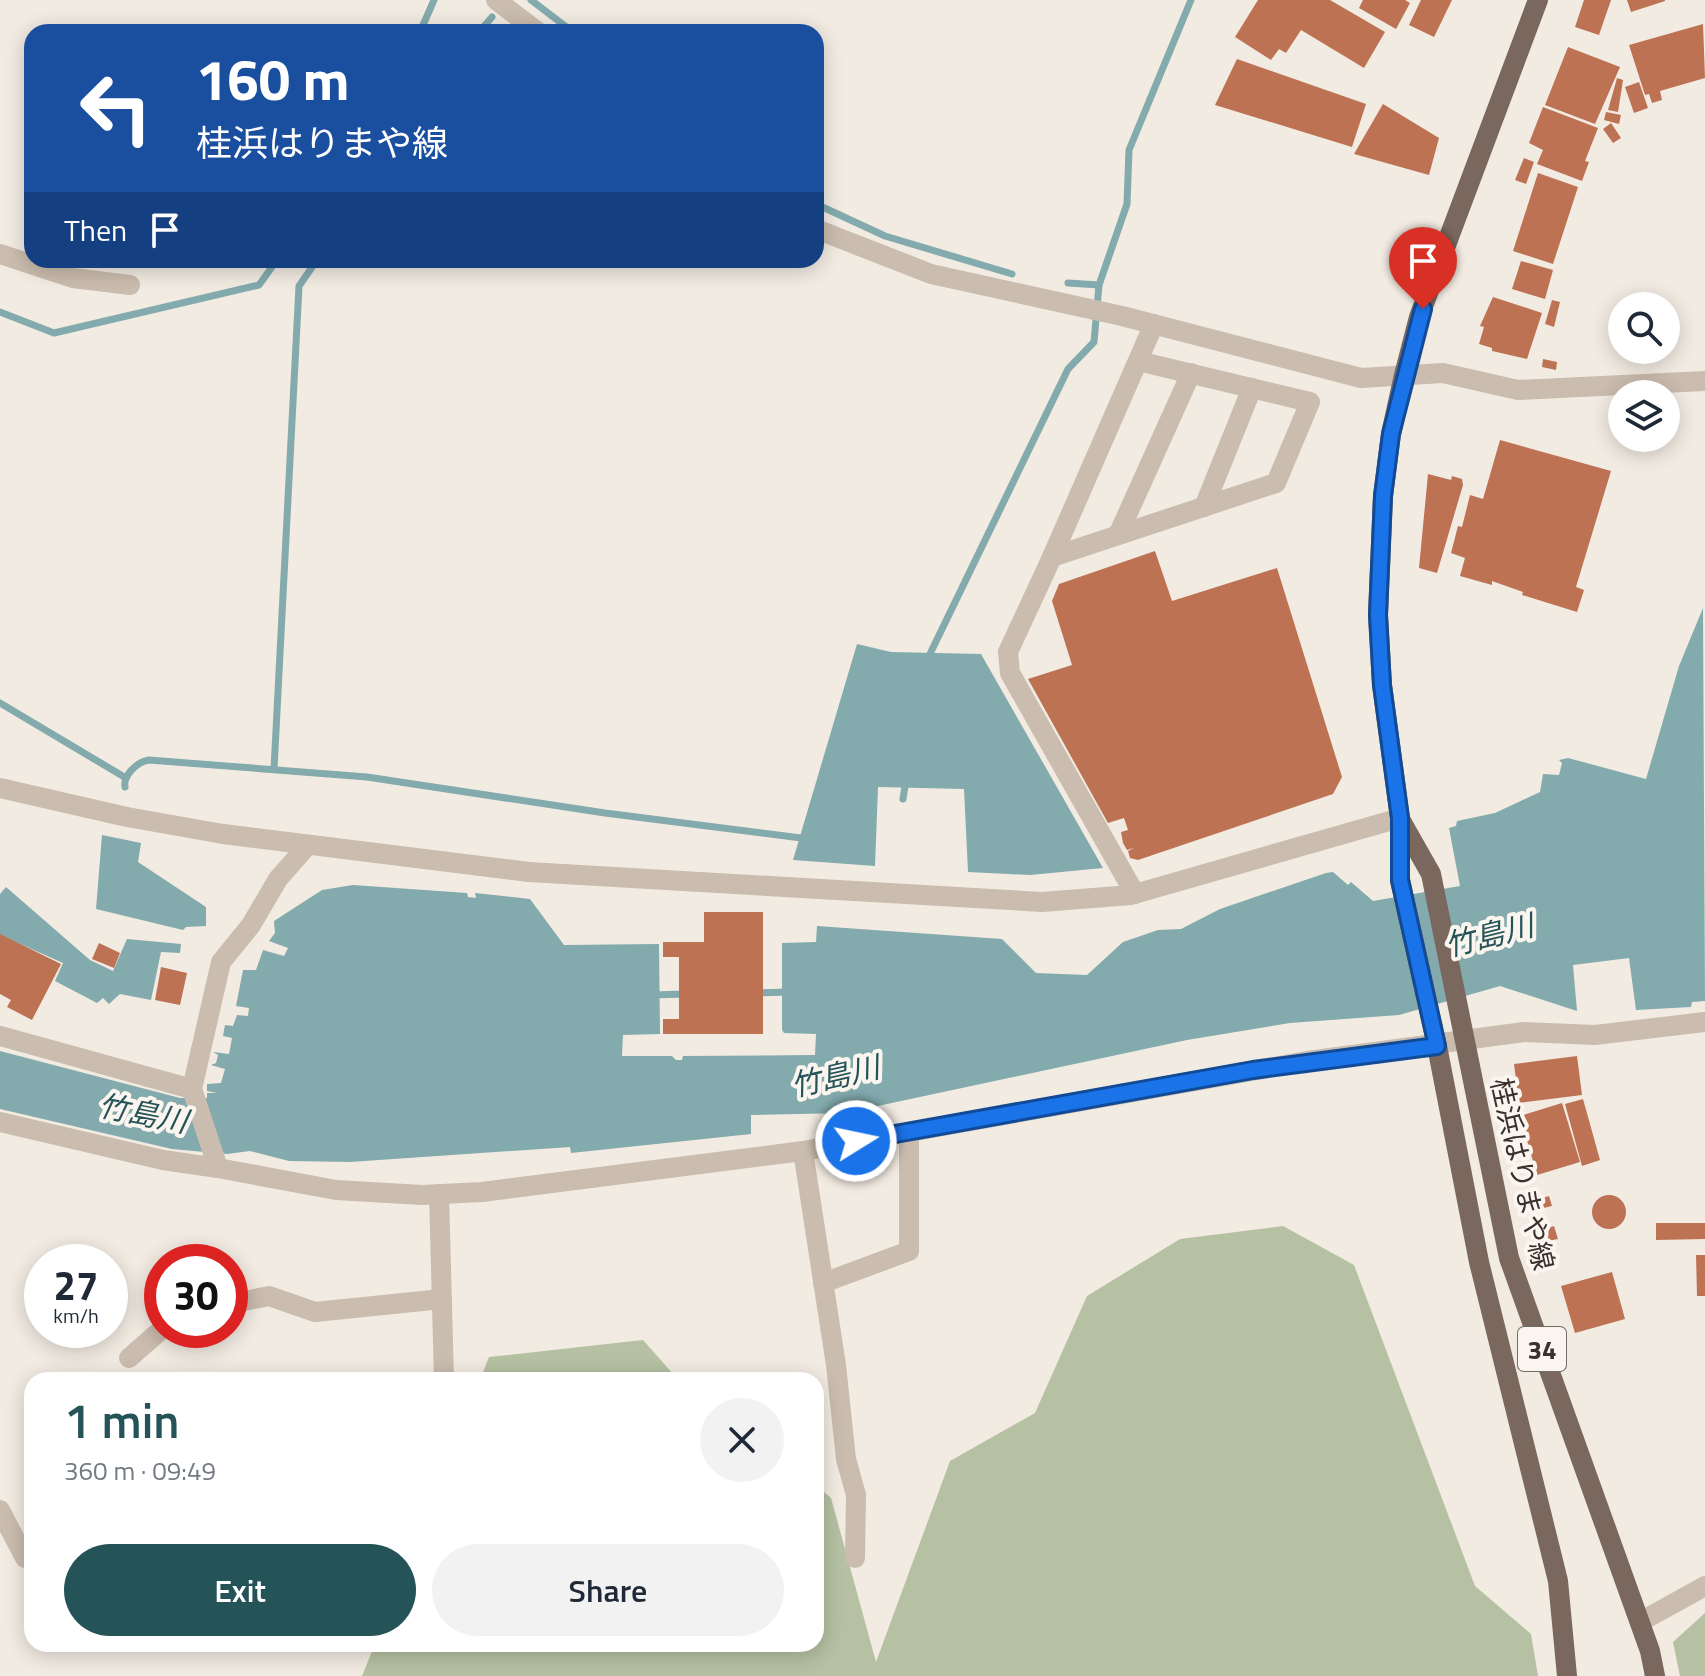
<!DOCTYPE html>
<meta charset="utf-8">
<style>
:root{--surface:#fff;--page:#f2f2f3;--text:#1f2937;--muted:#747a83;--accent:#245358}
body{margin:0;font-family:"Titillium Web","Noto Sans JP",sans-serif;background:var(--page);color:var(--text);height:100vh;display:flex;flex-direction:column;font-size:30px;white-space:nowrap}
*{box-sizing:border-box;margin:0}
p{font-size:26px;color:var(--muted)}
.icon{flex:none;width:44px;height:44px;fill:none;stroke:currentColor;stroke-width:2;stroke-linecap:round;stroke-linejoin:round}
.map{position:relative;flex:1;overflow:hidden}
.details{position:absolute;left:24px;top:1372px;width:800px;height:280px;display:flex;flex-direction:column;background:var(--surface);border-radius:24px;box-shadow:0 4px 20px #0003}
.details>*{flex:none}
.guide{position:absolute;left:24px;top:24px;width:800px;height:244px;border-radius:24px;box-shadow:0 4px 20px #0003;background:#1a4fa0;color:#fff;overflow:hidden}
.fabs{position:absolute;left:1608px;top:292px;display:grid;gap:16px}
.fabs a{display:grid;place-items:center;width:72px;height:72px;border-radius:50%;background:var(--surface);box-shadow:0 4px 20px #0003;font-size:40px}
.speed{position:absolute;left:24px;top:1244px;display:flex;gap:16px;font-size:40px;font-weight:700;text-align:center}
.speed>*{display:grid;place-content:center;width:104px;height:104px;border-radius:50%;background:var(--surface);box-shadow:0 4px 20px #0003;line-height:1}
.speed small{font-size:20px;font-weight:400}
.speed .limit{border:12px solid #d22;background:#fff;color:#111}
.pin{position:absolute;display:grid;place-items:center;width:68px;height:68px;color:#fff;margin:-82px -34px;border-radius:50% 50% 50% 0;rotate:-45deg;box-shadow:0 0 8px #0007}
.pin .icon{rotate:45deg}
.me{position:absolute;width:88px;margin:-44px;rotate:80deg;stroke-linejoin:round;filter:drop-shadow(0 0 6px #0008)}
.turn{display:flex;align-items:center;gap:28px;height:168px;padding:0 40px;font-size:36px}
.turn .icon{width:104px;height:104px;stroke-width:2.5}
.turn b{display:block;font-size:56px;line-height:68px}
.then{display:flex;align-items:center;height:76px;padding:0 40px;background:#0003;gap:16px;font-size:30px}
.round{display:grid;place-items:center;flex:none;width:84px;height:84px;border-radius:42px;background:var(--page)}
.overview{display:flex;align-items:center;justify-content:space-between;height:136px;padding:0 40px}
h1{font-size:48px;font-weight:600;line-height:60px;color:var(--accent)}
.button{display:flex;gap:16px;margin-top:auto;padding:16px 40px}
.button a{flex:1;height:92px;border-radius:48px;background:var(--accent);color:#fff;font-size:32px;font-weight:600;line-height:92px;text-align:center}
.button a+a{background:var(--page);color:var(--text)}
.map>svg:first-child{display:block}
</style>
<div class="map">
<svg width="1705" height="1676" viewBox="0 0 1705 1676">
<rect width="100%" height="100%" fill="#f2ebe2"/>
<!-- green -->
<g fill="#b5c1a2">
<polygon points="1283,1226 1354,1265 1475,1586 1531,1634 1538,1676 362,1676 375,1644 816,1644 816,1485 831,1498 876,1662 950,1461 1035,1413 1087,1296 1180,1239"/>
<polygon points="643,1340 674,1375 674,1380 480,1380 489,1357"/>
<polygon points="1705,1613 1705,1676 1680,1676 1673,1642"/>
</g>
<!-- water -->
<g fill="#83aaad">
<polygon points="1703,608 1705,1001 1692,1002 1691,1007 1636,1010 1629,958 1573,965 1577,1011 1500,986 1399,1015 1290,1023 1187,1040 845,1113 751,1115 751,1134 571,1153 570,1147 350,1162 289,1161 250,1151 227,1154 172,1149 0,1109 0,1051 180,1098 207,1098 207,1093 217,1093 207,1091 207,1084 221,1083 225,1069 211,1065 216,1063 218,1055 213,1052 229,1054 232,1038 223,1036 225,1025 233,1026 237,1015 248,1016 249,1008 236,1006 243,970 256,970 263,950 284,956 288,948 269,941 275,933 274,921 322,890 353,885 467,893 468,897 476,898 475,893 530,899 564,945 659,944 660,1034 623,1035 622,1056 672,1056 676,1060 682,1060 683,1056 815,1055 816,1034 784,1033 782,1030 782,943 816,942 817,926 1002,939 1036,973 1087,975 1123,942 1158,930 1181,929 1220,909 1326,873 1333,872 1348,885 1351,882 1373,901 1460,886 1449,828 1456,826 1457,821 1495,813 1540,792 1543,774 1559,775 1562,763 1559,760 1568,758 1646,779 1679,666"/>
<polygon points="857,644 891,652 981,654 1103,868 1030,875 968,872 964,789 878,787 875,866 793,860"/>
<polygon points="102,835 141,843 138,862 206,907 206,926 186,927 183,930 96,909"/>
<polygon points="6,887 90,960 113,971 127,939 181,944 180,953 161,952 151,1000 120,994 109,1004 103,998 97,1003 55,981 63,963 0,935 0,894"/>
</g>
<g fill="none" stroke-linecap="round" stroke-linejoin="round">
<!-- stream -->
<g stroke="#83aaad" stroke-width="7">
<polyline points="531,0 573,32"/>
<polyline points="420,32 434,0"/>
<polyline points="479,32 492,17"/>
<polyline points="816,204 885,236 1012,274"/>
<polyline points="1068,283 1099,285"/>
<polyline points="0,312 54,333 259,285 277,260"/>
<polyline points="928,658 1068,369 1094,342 1099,285 1127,204 1129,150 1191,0"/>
<polyline points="0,703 126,778"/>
<polyline points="274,769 299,286 317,260"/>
<path d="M125 787C123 775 137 762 149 760L367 777 605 813 809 839"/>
<polyline points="903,799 906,780"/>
<polyline points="755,993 790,992"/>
<polyline points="651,995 686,994"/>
</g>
</g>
<!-- building -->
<g fill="#bd7254">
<polygon points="1258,0 1330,0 1385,32 1364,68 1301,30 1286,53 1279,49 1271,60 1235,37"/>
<polygon points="1363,0 1405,0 1410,3 1396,29 1359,8"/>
<polygon points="1421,0 1452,0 1434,37 1409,25"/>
<polygon points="1584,0 1611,0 1599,35 1575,27"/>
<polygon points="1627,0 1665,0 1665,1 1631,12"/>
<polygon points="1703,24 1705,78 1660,91 1662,100 1652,103 1649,94 1645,95 1629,45"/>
<polygon points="1568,47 1620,67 1595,124 1545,105"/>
<polygon points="1237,59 1366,104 1352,147 1215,105"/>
<polygon points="1617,78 1623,80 1618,112 1608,110"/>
<polygon points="1639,82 1648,108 1634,113 1625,87"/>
<polygon points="1383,104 1439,138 1429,175 1354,154"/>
<polygon points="1543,107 1598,128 1585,161 1589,162 1582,181 1537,164 1543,150 1529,143"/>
<polygon points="1606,112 1621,115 1619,124 1604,120"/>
<polygon points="1611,123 1621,138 1613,143 1603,129"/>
<polygon points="1524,158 1534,162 1526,184 1515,180"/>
<polygon points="1538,173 1578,187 1553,264 1513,251"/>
<polygon points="1521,261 1553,270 1545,299 1512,289"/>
<polygon points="1493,297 1542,313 1527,359 1492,351 1492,348 1479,344 1484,327 1480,326"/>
<polygon points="1552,300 1560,302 1554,327 1545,324"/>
<polygon points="1543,359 1557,362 1556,370 1542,367"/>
<polygon points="1500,440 1611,471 1576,587 1584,590 1577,612 1522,595 1523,592 1492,581 1492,585 1460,576 1465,558 1451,553 1458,526 1462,527 1470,495 1483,499"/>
<polygon points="1428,474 1451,480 1452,476 1462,479 1463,485 1437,573 1419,568"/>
<polygon points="1155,551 1172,601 1277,568 1342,777 1333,794 1138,860 1130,858 1128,851 1134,848 1127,850 1123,843 1121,832 1128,830 1124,818 1108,823 1028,679 1072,665 1052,601 1059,584"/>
<polygon points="704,912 763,912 763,1034 663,1034 663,1019 679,1019 679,957 663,957 663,942 704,942"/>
<polygon points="0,934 61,964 32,1020 7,1007 11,1000 0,994"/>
<polygon points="99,943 120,953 114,968 92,959"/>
<polygon points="161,967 187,973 180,1005 155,1000"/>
<polygon points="1577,1056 1582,1095 1519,1103 1514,1064"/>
<polygon points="1583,1099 1600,1160 1582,1166 1565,1104"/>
<polygon points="1562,1103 1580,1162 1537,1175 1520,1116"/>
<circle cx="1609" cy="1212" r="17"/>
<polygon points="1549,1196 1552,1206 1539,1209 1536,1200"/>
<polygon points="1656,1223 1705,1223 1705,1239 1656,1240"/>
<polygon points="1554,1226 1558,1239 1547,1241 1544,1229"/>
<polygon points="1696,1255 1705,1255 1705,1296 1697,1296"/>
<polygon points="1612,1272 1625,1319 1575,1333 1561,1286"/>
</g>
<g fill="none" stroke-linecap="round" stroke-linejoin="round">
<!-- minor -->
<g stroke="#cabcae" stroke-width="20">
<polyline points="496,0 538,32"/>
<polyline points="816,229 931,274 1122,316 1361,378 1443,373 1518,390 1705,381"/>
<polyline points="0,254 73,278 130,285"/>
<polyline points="1138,361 1310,402 1276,483 1052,557 1154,324"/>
<polyline points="1204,507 1252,388"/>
<polyline points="1118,535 1191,373"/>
<polyline points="1052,557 1008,652 1010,673 1135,894"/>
<polyline points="0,788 127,817 223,834 529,872 1042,902 1131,895 1400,818"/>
<polyline points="0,1036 192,1089"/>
<polyline points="0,1122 163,1160 218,1168 192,1089 221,962 251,925 278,879 307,846"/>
<polyline points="803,1151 836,1365 846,1459 856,1495 855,1558"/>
<polyline points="218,1168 336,1190 422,1195 482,1192 803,1151 1307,1061 1524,1032 1595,1035 1705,1022"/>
<polyline points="439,1194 444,1380"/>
<polyline points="823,1283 909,1251 909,1132"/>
<polyline points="230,1304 269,1296 315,1312 442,1299"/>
<polyline points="129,1358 162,1329"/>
<polyline points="0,1510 25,1558"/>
<polyline points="1640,1622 1705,1586"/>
</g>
<!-- major -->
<g stroke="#7a685e" stroke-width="20">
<polyline points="1538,0 1419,317 1404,375 1391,434 1383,496 1378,615 1382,685 1400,818 1400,880 1437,1046 1479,1262 1558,1581 1567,1676"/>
<polyline points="1401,821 1431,874 1509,1258 1650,1651 1655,1676"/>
</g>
</g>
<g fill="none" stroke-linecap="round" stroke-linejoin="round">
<!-- route casing -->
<g stroke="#114b97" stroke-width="20">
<polyline id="route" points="856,1141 1253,1070 1437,1046 1400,880 1400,818 1382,685 1378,615 1383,496 1391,434 1423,309"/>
</g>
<!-- route -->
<use href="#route" stroke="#1a73e8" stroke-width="14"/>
</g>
<g text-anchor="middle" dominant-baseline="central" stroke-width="8" stroke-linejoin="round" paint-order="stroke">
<!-- shield labels -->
<rect fill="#faf5ee" stroke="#736c66" stroke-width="2" x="1518" y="1327" width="48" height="44" rx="6"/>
<g font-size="26" font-weight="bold" fill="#39312c">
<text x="1542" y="1349">34</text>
</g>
<!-- street labels -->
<g font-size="28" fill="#39312c" stroke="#faf5ee">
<text transform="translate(1523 1174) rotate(77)">桂浜はりまや線</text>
</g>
<!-- water labels -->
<g font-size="30" font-style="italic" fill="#245358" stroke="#faf5ee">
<text transform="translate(1489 935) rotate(-14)">竹島川</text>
<text transform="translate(835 1076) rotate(-13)">竹島川</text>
<text transform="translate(143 1113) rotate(11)">竹島川</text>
</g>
</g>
</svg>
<div class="fabs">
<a><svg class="icon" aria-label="search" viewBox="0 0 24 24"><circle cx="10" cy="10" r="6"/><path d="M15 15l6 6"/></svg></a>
<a><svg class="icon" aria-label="layers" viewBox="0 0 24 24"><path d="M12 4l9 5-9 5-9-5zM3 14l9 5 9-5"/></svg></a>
</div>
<div class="speed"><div>27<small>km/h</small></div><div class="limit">30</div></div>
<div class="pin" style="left:1423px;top:309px;background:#d93025"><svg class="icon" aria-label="arrive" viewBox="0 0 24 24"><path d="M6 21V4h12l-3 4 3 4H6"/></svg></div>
<svg class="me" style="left:856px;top:1141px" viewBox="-20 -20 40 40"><circle r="17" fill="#1a73e8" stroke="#fff" stroke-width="3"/><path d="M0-11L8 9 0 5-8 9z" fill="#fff"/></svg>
<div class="guide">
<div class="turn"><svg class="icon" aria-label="left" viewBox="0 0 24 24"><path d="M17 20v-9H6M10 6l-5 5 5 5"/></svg><div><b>160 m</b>桂浜はりまや線</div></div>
<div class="then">Then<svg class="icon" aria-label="arrive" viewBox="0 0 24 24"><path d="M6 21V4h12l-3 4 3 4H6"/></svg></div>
</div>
<section class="details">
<div class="overview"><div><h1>1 min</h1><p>360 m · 09:49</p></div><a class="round"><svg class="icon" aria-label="close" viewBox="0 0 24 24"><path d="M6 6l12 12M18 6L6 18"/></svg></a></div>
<div class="button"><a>Exit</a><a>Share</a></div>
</section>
</div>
